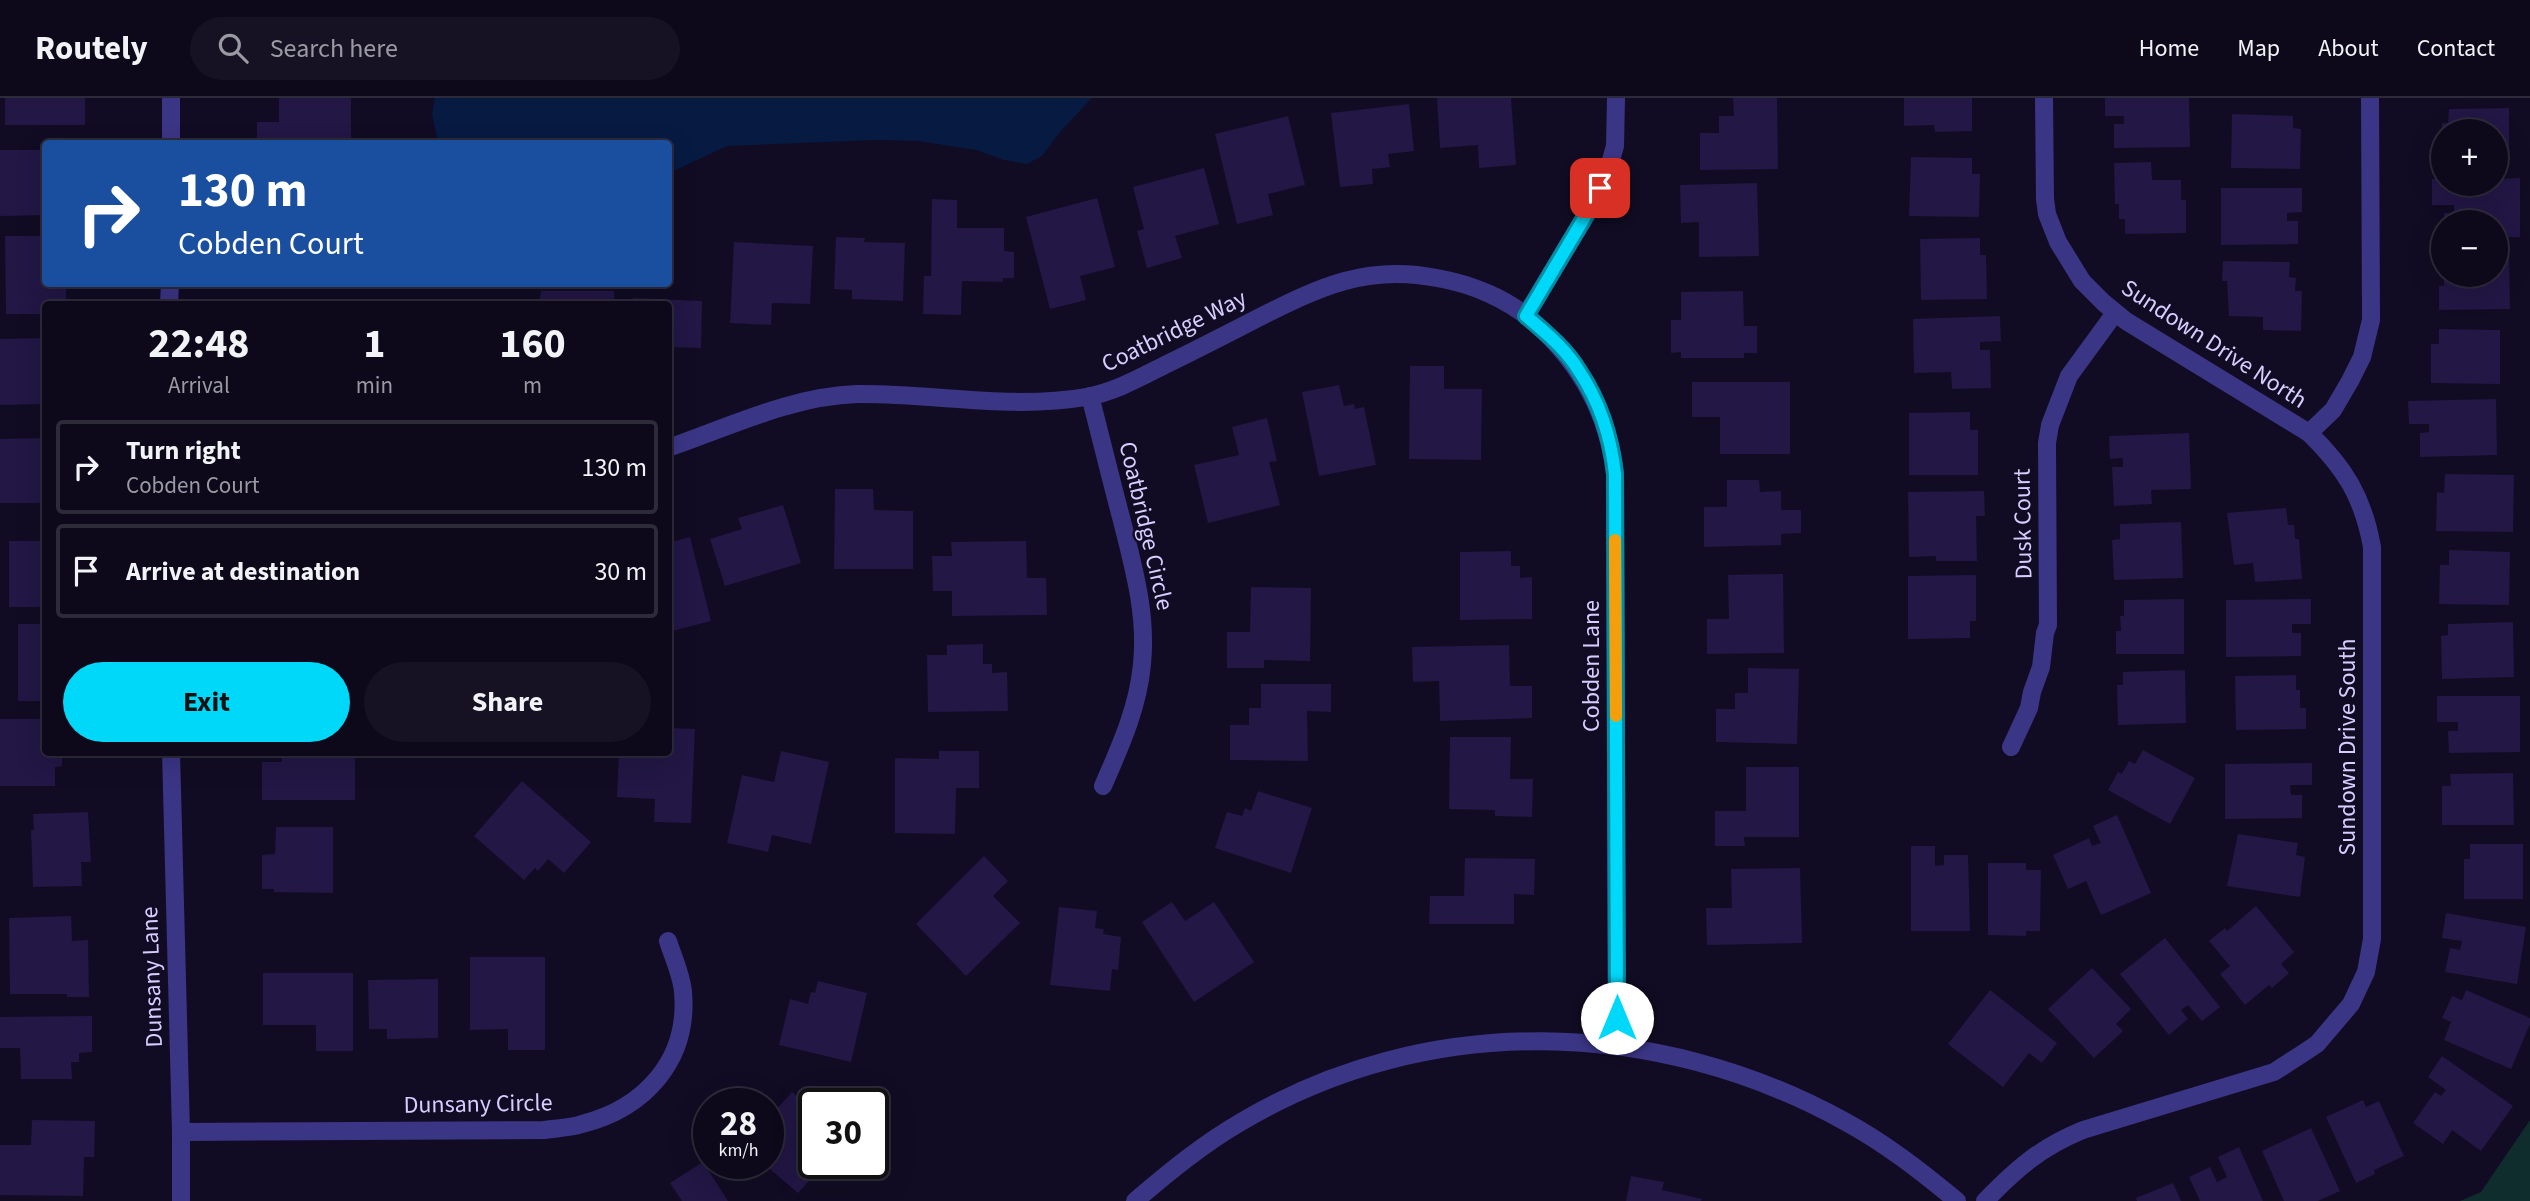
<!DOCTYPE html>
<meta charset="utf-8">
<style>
:root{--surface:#0d091a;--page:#161223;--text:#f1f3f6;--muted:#9a9aa2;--line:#2d2a39;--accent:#00d8f9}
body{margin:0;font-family:"Source Sans 3",sans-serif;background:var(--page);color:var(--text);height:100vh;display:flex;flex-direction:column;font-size:26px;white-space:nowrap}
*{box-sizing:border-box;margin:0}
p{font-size:23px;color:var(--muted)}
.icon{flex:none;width:38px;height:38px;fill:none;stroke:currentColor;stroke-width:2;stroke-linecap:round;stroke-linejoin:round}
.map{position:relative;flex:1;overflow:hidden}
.side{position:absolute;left:42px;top:203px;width:630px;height:455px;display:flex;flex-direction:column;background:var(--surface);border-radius:7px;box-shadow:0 7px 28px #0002,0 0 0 2px var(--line)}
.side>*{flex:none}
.guide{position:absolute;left:42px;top:42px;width:630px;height:147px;border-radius:7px;box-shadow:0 7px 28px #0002,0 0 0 2px var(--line);background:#1a4fa0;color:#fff;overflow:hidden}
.fabs{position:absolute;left:2431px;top:21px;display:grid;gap:14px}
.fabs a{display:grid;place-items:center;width:77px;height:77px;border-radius:50%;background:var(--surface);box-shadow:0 7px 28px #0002,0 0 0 2px var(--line);font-size:35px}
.speed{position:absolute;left:693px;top:990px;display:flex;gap:14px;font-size:35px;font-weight:700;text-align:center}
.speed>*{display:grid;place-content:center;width:91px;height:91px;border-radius:50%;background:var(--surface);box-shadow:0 7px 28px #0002,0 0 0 2px var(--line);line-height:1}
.speed small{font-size:18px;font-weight:400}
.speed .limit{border:4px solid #111;border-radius:10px;background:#fff;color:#111}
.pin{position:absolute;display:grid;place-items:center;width:60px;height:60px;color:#fff;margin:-30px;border-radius:14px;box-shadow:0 4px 10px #0006}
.me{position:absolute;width:77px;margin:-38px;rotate:0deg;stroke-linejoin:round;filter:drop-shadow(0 0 5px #0008)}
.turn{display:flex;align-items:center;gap:24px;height:147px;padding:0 21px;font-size:32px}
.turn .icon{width:91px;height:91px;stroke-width:2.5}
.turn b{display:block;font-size:49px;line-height:60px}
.eta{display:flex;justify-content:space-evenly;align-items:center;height:119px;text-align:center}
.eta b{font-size:42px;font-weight:700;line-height:49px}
.action{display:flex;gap:14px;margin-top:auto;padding:14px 21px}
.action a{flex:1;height:80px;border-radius:42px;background:var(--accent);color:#111;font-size:28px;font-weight:700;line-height:80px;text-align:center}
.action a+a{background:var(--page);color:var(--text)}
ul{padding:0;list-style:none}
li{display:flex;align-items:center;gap:21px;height:94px;margin:0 14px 10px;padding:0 7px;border:4px solid var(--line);border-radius:7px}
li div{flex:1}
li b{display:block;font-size:26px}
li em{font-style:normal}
header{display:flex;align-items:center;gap:42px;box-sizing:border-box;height:98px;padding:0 35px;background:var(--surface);border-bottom:2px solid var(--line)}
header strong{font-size:33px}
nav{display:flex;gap:38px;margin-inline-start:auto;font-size:24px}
.search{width:490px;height:63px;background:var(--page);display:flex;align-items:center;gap:18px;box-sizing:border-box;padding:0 24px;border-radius:38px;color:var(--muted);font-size:26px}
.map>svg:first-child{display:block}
</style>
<header>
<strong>Routely</strong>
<div class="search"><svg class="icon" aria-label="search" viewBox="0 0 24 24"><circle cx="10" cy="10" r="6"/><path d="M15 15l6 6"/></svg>Search here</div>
<nav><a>Home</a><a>Map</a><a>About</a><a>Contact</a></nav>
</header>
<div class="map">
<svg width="2530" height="1103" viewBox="0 0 2530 1103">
<rect width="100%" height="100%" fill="#110c23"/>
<!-- green -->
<polygon fill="#0f2d2d" points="2530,1022 2530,1103 2460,1103 2481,1094"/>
<!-- water -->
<polygon fill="#071a42" points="435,0 1092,0 1060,34 1042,58 1027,66 1004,62 976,52 918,43 877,42 727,48 669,75 668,46 438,45 432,16"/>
<!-- building -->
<g fill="#221745">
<rect x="5" y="0" width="80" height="27"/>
<polygon points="279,0 351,0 351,46 257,46 257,24 279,24"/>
<polygon points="1437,0 1511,0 1516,67 1479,70 1478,47 1440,50"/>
<polygon points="1733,0 1777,0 1778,71 1700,72 1700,35 1719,35 1719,18 1734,18"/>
<polygon points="1904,0 1972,0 1972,33 1935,34 1934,27 1904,28"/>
<polygon points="2105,0 2189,0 2190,49 2114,50 2114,26 2124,26 2124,18 2105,18"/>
<polygon points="1409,6 1414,53 1388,56 1390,69 1372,71 1373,86 1340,89 1331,15"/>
<polygon points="2509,10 2509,64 2496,64 2496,33 2442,33 2442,25 2448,25 2449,11"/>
<polygon points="2232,16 2293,18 2293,30 2301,31 2300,71 2231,70"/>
<polygon points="1288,18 1305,87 1268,96 1273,117 1237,126 1215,36"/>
<rect x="2436" y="41" width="7" height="23"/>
<polygon points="0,52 46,52 46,117 0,118"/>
<polygon points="1911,59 1972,60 1972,76 1980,76 1979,119 1909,118"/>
<polygon points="2151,64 2152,82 2181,82 2181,102 2186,102 2186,135 2125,136 2125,121 2119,121 2119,106 2115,106 2114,65"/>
<polygon points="1204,70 1219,126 1175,138 1182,160 1147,170 1137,133 1144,131 1133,89"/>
<polygon points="2520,80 2520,139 2496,139 2496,124 2444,124 2444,115 2454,115 2454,107 2432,107 2432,81 2443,81 2443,86 2496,86 2496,81"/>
<polygon points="1757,85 1759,158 1699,159 1699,124 1681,125 1680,87"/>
<polygon points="2221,90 2302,90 2302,114 2287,115 2287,123 2298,123 2298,146 2221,147"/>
<polygon points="1097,100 1115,169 1080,178 1086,202 1050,211 1026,119"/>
<polygon points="932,101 957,102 957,130 1004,130 1004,153 1014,154 1014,180 1003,180 1003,184 962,183 961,217 923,216 924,178 931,178"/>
<polygon points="5,138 46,138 46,186 66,186 66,206 46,206 46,216 6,216"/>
<polygon points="836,139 865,140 864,144 905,145 903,203 852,201 852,192 834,191"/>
<polygon points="1980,140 1980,157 1986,157 1987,201 1921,202 1920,141"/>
<polygon points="734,144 813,148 810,206 772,205 771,227 730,225"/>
<polygon points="2496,156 2509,156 2510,211 2439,212 2439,188 2444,188 2444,177 2496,177"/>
<polygon points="2223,163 2290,164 2289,179 2296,180 2295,193 2302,193 2301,233 2263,232 2263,219 2229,218 2227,183 2222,183"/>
<polygon points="541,193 614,193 614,206 539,206"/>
<polygon points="1743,193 1744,228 1757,228 1757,255 1744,255 1744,260 1681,260 1681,254 1671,255 1671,222 1681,222 1681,194"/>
<polygon points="633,200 702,203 701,250 668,249 668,206 632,206"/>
<rect x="377" y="203" width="46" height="3"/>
<polygon points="2000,218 2001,243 1980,244 1980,252 1990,252 1991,290 1952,291 1951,274 1914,275 1913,221"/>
<polygon points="2439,231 2500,232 2500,286 2431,285 2431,246 2439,246"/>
<polygon points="46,240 46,306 0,307 0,241"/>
<polygon points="1410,268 1444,268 1444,291 1482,291 1481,362 1409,361"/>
<polygon points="1692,284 1790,284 1790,356 1720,356 1720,319 1692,319"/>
<polygon points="1339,287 1344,308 1354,306 1355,311 1364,309 1376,367 1319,378 1302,294"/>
<polygon points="2496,301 2497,357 2420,359 2420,335 2429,334 2429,326 2409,326 2408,303"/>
<polygon points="1970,314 1970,332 1978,332 1978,377 1909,377 1909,315"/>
<polygon points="1267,320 1277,363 1269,364 1280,407 1208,425 1194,367 1239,357 1232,329"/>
<polygon points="2189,335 2191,391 2151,392 2152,406 2114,408 2112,369 2123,369 2123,360 2110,361 2109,338"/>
<polygon points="46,340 46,405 0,405 0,341"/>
<polygon points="2445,376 2514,377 2513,434 2436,433 2437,394 2444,395"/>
<polygon points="1727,382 1759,382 1760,394 1781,393 1781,412 1801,412 1801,435 1781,436 1781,447 1704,449 1704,409 1727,409"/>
<polygon points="835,391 873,391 874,412 913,413 913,471 834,471"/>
<polygon points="1984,393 1985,418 1976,418 1977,463 1936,463 1936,458 1909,459 1908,394"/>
<polygon points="783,407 801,465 725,488 710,441 742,431 738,420"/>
<polygon points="2286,410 2288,427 2294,427 2295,441 2299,441 2302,481 2255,484 2253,465 2234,467 2227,415"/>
<polygon points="2181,424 2183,480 2114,482 2112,442 2120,441 2120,426"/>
<polygon points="690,439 711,523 668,534 668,445"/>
<rect x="9" y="443" width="37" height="66"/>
<polygon points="1026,443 1027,480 1046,480 1047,517 952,518 952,493 933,493 932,458 952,458 951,444"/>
<polygon points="2449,452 2510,454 2509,507 2439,506 2440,467 2449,467"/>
<polygon points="1511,453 1511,468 1520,468 1520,480 1532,479 1532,521 1460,522 1460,454"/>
<polygon points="1783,476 1784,555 1707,556 1707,521 1729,521 1728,477"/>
<polygon points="1976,477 1976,523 1970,523 1970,540 1908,541 1908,478"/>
<polygon points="1251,489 1311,490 1310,563 1264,562 1264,570 1227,570 1227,534 1250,534"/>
<polygon points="2184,501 2184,556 2116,556 2116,533 2121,533 2120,518 2124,518 2124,502"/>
<polygon points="2311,501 2311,526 2292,526 2292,535 2301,535 2301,558 2226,559 2226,502"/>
<polygon points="2513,524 2514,579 2442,581 2441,538 2448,537 2448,526"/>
<rect x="18" y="526" width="28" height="77"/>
<polygon points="983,546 983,566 992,566 992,575 1007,574 1008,613 928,614 927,557 947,557 947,547"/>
<polygon points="1509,547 1510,588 1532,588 1532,620 1440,623 1439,583 1413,584 1412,549"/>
<polygon points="1748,570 1799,571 1797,646 1716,644 1716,611 1735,611 1735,595 1748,595"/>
<polygon points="2185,572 2186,625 2118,627 2117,587 2123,587 2123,574"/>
<polygon points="2296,577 2296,592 2300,592 2300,610 2306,610 2306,631 2236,632 2235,578"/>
<polygon points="1261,586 1331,586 1331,614 1307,613 1308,663 1230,662 1230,627 1249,627 1249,610 1261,610"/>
<polygon points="2437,598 2520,598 2520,654 2449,655 2448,633 2458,633 2458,624 2437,624"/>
<polygon points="0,621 46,621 46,654 87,654 87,658 62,658 62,668 55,669 55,688 0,688"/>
<polygon points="668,630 695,631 691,725 654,724 655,701 617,699 619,654 668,654"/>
<polygon points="1450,639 1511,639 1510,681 1533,681 1532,719 1495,718 1495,712 1449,711"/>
<polygon points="2143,652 2195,680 2170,726 2108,692 2118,674 2122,676 2129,663 2135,666"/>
<polygon points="781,653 829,664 811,746 772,737 768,754 727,745 742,677 774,684"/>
<polygon points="939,653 979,653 979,690 956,690 955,736 895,735 895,660 939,661"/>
<polygon points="282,654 355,654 355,702 262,702 262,664 282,664"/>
<polygon points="2312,665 2312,687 2290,687 2291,697 2302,697 2302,720 2225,721 2225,666"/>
<polygon points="1746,669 1799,669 1799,739 1744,739 1745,748 1715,748 1715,713 1746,713"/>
<polygon points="2513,675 2514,727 2442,727 2442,688 2451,688 2450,676"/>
<polygon points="522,683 591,744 564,775 548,761 538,773 535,770 524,782 474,738"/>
<polygon points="1258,693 1312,710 1291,775 1215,750 1227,714 1242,718 1245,710 1251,713"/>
<polygon points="88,714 91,764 81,764 82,788 33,789 31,732 34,732 33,716"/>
<polygon points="2117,717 2151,795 2101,817 2086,783 2068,791 2053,757 2089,740 2092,748 2101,745 2093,728"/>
<polygon points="276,729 333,729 333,795 274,794 274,791 262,791 262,757 275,756"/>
<polygon points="2238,736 2298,745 2296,757 2305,759 2300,799 2227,788"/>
<polygon points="2470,746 2523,746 2523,801 2464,801 2464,761 2470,761"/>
<polygon points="1911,748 1935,748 1935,768 1944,767 1944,757 1968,757 1970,833 1911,833"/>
<polygon points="984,758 1008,783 993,798 1020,825 966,878 916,826"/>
<polygon points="1465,760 1535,761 1534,797 1514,796 1514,826 1429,826 1430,798 1464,798"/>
<polygon points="1988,765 2026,765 2026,772 2041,772 2040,833 2026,833 2026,838 1988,837"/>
<polygon points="1800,770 1802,845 1707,847 1706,810 1732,810 1731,771"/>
<polygon points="1172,804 1185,823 1214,804 1254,864 1194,904 1142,824"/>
<polygon points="2256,808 2294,854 2281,866 2289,875 2272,890 2269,887 2245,907 2220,876 2230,868 2209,843 2225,830 2227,833"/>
<polygon points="1059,809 1097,813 1095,830 1104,831 1103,836 1121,839 1118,872 1112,871 1110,893 1050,887"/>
<polygon points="2446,815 2526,829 2517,886 2445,874 2450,850 2460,852 2462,843 2442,840"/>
<polygon points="71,818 72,843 88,842 89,899 67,899 67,896 10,896 9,820"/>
<polygon points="2165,840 2220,909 2202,923 2188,907 2181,912 2188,921 2169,937 2120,876"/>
<polygon points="470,859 545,859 545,952 508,952 508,931 470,932"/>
<polygon points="2092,870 2131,911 2116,926 2123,933 2094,960 2048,911"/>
<polygon points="263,875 353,875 353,953 316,953 316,927 263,927"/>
<polygon points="438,881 438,940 387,941 387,931 369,931 368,882"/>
<polygon points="818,883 867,895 851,964 779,947 790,901 808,906 811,894 815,895"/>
<polygon points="1990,892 2057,945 2042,965 2029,955 2003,989 1948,946"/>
<polygon points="2466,892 2530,920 2530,926 2511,971 2444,942 2451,924 2442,920 2452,898 2462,902"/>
<polygon points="92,918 92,954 79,955 79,964 71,964 72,981 21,981 20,950 0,950 0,919"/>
<polygon points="2442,958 2513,1008 2481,1053 2452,1032 2443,1046 2413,1025 2435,994 2441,998 2446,992 2428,979"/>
<polygon points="792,994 814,1012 814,1066 824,1066 798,1095 764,1066 768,1066 768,1021"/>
<polygon points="2363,1002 2366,1009 2379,1003 2404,1058 2374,1072 2375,1076 2356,1085 2326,1019"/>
<polygon points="32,1022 95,1023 94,1059 84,1059 83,1098 0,1097 0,1047 31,1047"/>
<polygon points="2311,1030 2340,1093 2318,1103 2284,1103 2262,1053"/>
<polygon points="2239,1049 2263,1103 2200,1103 2189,1079 2210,1069 2217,1084 2227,1079 2218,1059"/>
<polygon points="703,1064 728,1103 682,1103 670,1085"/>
<polygon points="1631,1078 1664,1084 1662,1092 1702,1101 1701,1103 1626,1103"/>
<polygon points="2173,1085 2181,1103 2137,1103 2136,1100"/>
</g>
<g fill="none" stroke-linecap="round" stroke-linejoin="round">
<!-- minor -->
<g stroke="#3b3585" stroke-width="18">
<polyline points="171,46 171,0"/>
<polyline points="169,206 170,186"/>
<polyline points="1526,217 1596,101 1606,80 1615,48 1616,0"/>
<path d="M1090 298C1101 340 1111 382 1122 423 1134 471 1147 517 1142 566 1138 610 1120 649 1103 688"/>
<polyline points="2309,335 2333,312 2350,283 2362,259 2371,222 2370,0"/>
<path d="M668 350C729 329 792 298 857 296 933 295 1010 312 1086 299 1115 294 1141 279 1167 266 1198 251 1229 235 1260 219 1320 189 1367 166 1437 180 1472 186 1508 201 1535 225 1581 266 1608 315 1615 376L1617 948"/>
<polyline points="2011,649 2029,610 2032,594 2041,569 2045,535 2048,527 2047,345 2050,327 2069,278 2115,215"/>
<polyline points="171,654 181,1034 181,1103"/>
<path d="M181 1034 544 1032C557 1030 570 1030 582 1026 645 1010 689 962 683 894 682 878 673 859 668 843"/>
<path d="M1135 1103C1169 1074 1203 1046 1241 1024 1428 913 1657 920 1844 1023 1885 1045 1922 1074 1957 1103"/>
<path d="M1985 1103C2016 1071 2041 1049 2083 1032L2274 974 2302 956 2317 946 2351 906 2366 874 2372 841V449C2363 399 2345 370 2309 335L2126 223 2104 205 2082 183 2058 144 2047 116 2045 101 2044 0"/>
</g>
</g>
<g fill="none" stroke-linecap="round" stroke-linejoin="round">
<!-- route casing -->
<g stroke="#008ca2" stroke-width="18">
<path id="route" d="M1600 90 1596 100 1526 218C1545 234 1566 251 1579 273 1599 303 1611 340 1615 376L1617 920"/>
</g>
<!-- route -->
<use href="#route" stroke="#00d8f9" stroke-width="12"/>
<!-- slow -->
<polyline stroke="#f59e0b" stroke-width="12" points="1615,442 1616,618"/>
</g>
<g text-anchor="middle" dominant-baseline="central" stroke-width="5" stroke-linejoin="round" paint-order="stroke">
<!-- street labels -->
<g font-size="24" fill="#d6ceff" stroke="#110c23">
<text transform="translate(1174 233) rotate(-26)">Coatbridge Way</text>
<text transform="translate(2214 246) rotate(33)">Sundown Drive North</text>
<text transform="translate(2023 426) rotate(-91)">Dusk Court</text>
<text transform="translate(1146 428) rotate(77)">Coatbridge Circle</text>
<text transform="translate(1591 568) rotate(-90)">Cobden Lane</text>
<text transform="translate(2347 649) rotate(-90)">Sundown Drive South</text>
<text transform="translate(152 879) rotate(-92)">Dunsany Lane</text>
<text transform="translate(478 1006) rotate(-1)">Dunsany Circle</text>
</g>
</g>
</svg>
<div class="fabs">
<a>+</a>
<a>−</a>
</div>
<div class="speed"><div>28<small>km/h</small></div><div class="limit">30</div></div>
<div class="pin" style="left:1600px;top:90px;background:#d93025"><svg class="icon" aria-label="arrive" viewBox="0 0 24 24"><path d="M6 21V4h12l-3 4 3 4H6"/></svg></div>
<svg class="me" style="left:1617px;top:920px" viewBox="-20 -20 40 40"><circle r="19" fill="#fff"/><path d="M0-13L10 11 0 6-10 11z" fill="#00d8f9"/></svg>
<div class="guide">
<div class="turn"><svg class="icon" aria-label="right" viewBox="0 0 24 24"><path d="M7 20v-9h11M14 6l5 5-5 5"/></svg><div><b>130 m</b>Cobden Court</div></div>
</div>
<section class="side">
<div class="eta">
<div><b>22:48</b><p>Arrival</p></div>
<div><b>1</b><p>min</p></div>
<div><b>160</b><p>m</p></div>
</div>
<ul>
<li><svg class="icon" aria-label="right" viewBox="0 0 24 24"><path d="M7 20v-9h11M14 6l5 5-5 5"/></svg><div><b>Turn right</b><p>Cobden Court</p></div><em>130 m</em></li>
<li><svg class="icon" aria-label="arrive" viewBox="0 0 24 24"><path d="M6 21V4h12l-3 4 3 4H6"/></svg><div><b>Arrive at destination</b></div><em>30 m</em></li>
</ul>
<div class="action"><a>Exit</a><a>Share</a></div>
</section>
</div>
